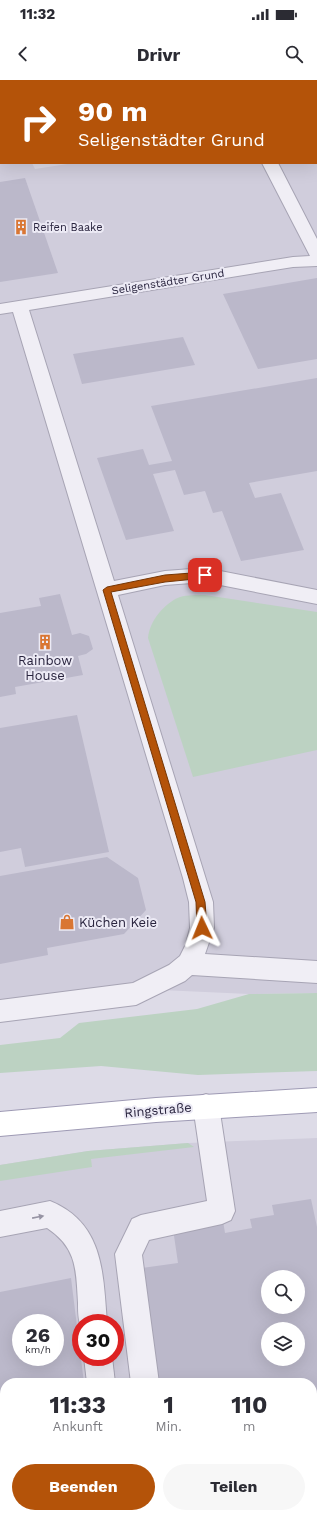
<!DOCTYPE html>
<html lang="de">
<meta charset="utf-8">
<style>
:root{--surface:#fff;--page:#f7f7f7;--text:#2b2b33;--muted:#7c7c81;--accent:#b45309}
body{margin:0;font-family:"Work Sans",sans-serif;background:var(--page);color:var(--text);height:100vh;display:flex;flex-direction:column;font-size:15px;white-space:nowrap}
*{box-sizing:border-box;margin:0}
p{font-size:13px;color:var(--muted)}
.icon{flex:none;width:22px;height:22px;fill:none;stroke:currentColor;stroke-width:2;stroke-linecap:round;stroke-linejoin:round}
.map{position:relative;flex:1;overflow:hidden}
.details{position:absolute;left:0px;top:1298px;width:317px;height:140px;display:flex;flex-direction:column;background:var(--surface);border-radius:16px 16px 0 0;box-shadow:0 4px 16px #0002}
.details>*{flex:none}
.top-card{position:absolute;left:0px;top:0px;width:317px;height:84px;box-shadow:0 4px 16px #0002;background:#b45309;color:#fff;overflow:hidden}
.buttons{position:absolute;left:261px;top:1190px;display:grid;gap:8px}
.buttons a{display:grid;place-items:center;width:44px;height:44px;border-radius:50%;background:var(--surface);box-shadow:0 4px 16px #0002;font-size:20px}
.speed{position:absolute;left:12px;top:1234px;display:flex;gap:8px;font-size:20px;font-weight:700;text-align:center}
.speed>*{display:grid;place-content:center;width:52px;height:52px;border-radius:50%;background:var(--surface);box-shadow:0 4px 16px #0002;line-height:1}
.speed small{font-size:10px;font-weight:400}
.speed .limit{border:6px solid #d22;background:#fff;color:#111}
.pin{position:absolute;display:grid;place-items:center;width:34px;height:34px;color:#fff;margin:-17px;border-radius:8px;box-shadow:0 2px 6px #0006}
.me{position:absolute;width:44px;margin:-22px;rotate:358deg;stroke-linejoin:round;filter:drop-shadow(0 0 3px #0008)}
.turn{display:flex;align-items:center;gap:14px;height:84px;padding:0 12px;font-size:18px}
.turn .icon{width:52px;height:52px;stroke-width:2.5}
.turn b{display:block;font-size:28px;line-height:34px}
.eta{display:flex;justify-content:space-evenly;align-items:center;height:68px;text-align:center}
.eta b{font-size:24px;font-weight:700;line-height:28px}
.primary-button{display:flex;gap:8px;margin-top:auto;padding:8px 12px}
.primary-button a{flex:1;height:46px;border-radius:24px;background:var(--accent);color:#fff;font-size:16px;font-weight:700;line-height:46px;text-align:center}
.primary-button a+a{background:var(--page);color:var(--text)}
.status{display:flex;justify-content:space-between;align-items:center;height:28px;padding:0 20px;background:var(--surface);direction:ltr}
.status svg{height:11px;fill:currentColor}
header{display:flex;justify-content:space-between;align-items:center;height:52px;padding:0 12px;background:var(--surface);font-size:18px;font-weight:700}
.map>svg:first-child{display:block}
</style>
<div class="status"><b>11:32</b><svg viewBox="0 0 49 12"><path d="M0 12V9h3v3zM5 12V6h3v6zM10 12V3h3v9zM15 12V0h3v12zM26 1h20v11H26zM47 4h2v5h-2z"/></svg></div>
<header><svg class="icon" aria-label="back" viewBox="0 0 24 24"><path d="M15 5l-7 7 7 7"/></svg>Drivr<svg class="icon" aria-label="search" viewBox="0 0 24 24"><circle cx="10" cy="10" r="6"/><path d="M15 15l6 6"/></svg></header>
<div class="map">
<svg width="317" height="1438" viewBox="0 0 317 1438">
<rect width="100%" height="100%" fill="#dddbe7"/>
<!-- built -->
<g fill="#d0cddc" fill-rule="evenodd">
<polygon points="0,0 6,1 1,1 1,83 32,83 35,89 74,83 316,83 317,29 317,913 249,914 117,908 0,923"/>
<path d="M317 1058V1438H0V1085L88 1071 188 1063ZM268 1197H298V1227H268ZM21 1243H55V1277H21ZM81 1243H115V1277H81ZM268 1249H298V1279H268ZM5 1303H312V1433H5Z"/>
</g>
<!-- green -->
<g fill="#bcd2c2">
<polygon points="6,0 317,0 317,29 316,1"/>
<path d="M205 515 317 532V670L193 697 148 558C149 542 164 523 180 517 187 515 198 515 205 515Z"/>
<polygon points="317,913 317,991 198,995 101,986 0,993 0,965 60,958 79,943 197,929 249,914"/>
<polygon points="188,1063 194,1067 91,1079 92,1087 0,1101 0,1085 88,1071"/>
</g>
<!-- building -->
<g fill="#bbb8ca" fill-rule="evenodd">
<polygon points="25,98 58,193 0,202 0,102"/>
<polygon points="317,198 317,279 258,289 223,214"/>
<polygon points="183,257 195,285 82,304 73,274"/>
<polygon points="317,298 317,391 249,403 255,418 281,413 304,470 241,481 222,431 213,433 205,411 184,415 175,390 153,394 174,451 126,460 97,378 143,369 149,385 172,381 151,326"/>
<polygon points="60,514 72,555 80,553 89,556 93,569 86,574 78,576 83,595 15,607 16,614 0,617 0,533 41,526 39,518"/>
<polygon points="77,635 109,772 25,787 21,768 0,772 0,648"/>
<polygon points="107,777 138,798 146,830 124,854 47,868 48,875 0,884 0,796"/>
<path d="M311 1119 317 1147V1422L312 1423V1303H158L142 1188 178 1183 173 1149 223 1141 225 1153 252 1148 250 1139 274 1135 272 1125ZM268 1197H298V1227H268ZM268 1249H298V1279H268Z"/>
<path d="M71 1198 84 1303H5V1433H100L101 1438H0V1212ZM21 1243H55V1277H21Z"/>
<polygon points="177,1433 301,1433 302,1438 178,1438"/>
</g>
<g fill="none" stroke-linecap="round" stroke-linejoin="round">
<!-- minor casing -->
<g stroke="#a7a4b4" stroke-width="2">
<g id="minor">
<rect x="221" y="0" width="14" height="1"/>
<polygon points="262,83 278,83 317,159 317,186 293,187 29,230 114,501 165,491 205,488 317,510 317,524 205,502 165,505 118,515 213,822 214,848 205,874 317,881 317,903 192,895 185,901 136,925 0,942 0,920 133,903 169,885 180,876 186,864 190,848 189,822 183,798 13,232 0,234 0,224 293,177 310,176"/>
<polygon points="206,1014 215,1017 219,1026 235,1131 231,1140 222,1144 149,1160 142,1175 159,1303 131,1303 115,1174 132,1139 141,1135 207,1121 193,1026 197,1017"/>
<path d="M50 1121C104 1143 103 1193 107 1243H81V1247C78 1240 78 1231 78 1223 76 1189 77 1168 47 1148L0 1157V1131Z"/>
<polygon points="84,1277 112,1277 115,1303 87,1303"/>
<polygon points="101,1433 131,1433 132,1438 102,1438"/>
<polygon points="147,1433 177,1433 178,1438 148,1438"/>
</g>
</g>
<!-- major casing -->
<g stroke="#9e9ab4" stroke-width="2">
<polygon id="major" points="317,1008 317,1032 156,1042 0,1056 0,1032 156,1018"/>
</g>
<!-- minor -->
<use href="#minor" fill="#f0eef5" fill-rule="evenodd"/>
<!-- major -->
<use href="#major" fill="#fff" fill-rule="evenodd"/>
</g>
<!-- one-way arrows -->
<defs><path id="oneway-solid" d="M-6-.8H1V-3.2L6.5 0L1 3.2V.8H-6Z"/></defs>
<use fill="#9693a3" href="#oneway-solid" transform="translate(38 1137) rotate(-11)"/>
<!-- route -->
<polygon fill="#b45309" stroke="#753606" points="205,492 209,495 205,498 165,502 111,512 205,822 207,848 202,852 197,848 196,822 103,510 107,507 165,495"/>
<!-- icons -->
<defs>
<g id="building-bare" transform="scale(1.2)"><path d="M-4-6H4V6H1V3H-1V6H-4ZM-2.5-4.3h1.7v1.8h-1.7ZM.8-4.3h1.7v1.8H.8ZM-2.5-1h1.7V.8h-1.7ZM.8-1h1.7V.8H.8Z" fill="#d97633" stroke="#eceaf5" stroke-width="2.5" paint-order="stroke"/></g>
<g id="shop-bare" transform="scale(1.2)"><path d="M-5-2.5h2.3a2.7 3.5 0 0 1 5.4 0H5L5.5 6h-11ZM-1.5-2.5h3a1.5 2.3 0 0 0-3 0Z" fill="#d97633" stroke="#eceaf5" stroke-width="2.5" paint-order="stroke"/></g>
</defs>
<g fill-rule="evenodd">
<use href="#building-bare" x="21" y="147"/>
<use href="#building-bare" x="45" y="562"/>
<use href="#shop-bare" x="67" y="842"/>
</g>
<g text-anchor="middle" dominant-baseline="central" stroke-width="4" stroke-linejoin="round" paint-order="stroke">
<!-- far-poi labels -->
<g font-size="11" fill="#29243e" stroke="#eceaf5" text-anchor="start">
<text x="33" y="147">Reifen Baake</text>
</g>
<!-- far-street labels -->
<g font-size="11" fill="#29243e" stroke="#eceaf5">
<text transform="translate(168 202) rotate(-9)">Seligenstädter Grund</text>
</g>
<!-- poi labels -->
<g font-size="13" fill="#29243e" stroke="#eceaf5">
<text x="45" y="580">Rainbow<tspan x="45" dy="15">House</tspan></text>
<text x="79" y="842" text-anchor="start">Küchen Keie</text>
</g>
<!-- street labels -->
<g font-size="13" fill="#29243e" stroke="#eceaf5">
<text transform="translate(158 1030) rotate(-5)">Ringstraße</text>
</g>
</g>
</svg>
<div class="buttons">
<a><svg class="icon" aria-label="search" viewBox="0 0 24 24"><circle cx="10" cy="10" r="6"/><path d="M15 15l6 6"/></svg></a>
<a><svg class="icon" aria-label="layers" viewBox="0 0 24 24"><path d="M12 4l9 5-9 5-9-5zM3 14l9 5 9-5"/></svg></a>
</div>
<div class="speed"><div>26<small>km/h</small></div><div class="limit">30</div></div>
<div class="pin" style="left:205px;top:495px;background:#d93025"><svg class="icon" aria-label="arrive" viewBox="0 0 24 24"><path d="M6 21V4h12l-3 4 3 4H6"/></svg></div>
<svg class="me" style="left:202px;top:848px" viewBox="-20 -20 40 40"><path d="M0-17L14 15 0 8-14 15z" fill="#b45309" stroke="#fff" stroke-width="4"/></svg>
<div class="top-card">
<div class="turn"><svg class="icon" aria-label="right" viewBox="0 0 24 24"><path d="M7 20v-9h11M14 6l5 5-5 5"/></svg><div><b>90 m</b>Seligenstädter Grund</div></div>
</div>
<section class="details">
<div class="eta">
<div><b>11:33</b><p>Ankunft</p></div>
<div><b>1</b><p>Min.</p></div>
<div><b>110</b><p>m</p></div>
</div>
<div class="primary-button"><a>Beenden</a><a>Teilen</a></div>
</section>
</div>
